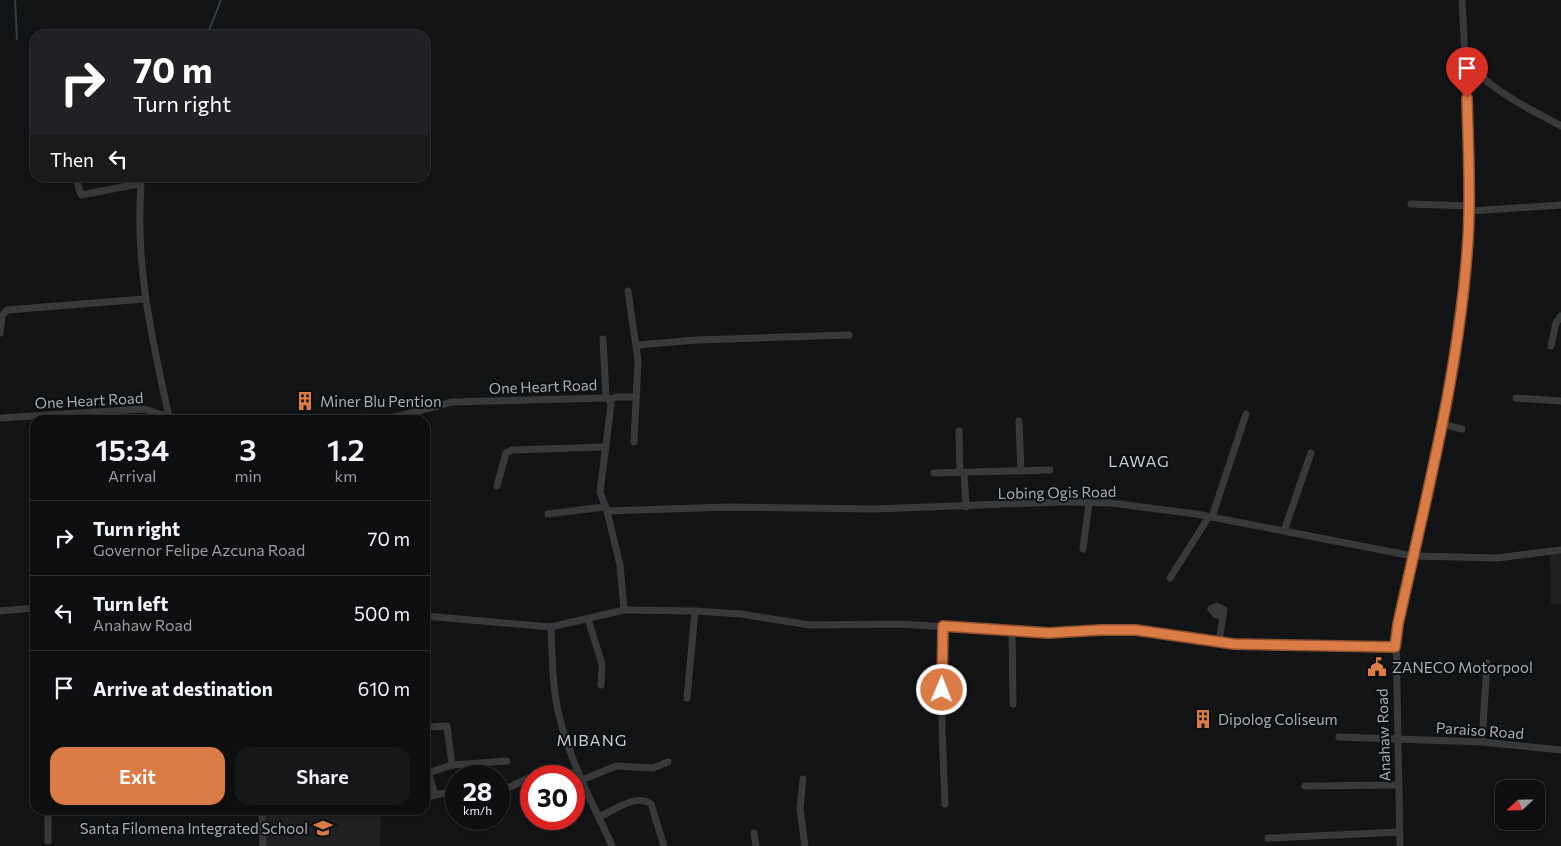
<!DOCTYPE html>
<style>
:root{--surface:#0e0f10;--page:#171819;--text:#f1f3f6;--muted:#9b9c9f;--line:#2e2f30;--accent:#db7b45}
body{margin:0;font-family:Commissioner,sans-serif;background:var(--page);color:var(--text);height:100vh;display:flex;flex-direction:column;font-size:19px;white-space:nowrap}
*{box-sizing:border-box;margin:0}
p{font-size:16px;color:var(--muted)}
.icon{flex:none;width:28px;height:28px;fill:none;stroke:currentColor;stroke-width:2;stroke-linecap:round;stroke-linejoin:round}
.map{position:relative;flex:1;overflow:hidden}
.details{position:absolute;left:30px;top:415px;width:400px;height:400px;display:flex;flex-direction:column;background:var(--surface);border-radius:15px;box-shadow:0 2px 8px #0003,0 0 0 1px var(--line)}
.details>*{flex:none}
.hud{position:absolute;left:30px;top:30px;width:400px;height:152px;border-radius:15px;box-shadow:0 2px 8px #0003,0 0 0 1px var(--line);background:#202124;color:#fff;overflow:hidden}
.needle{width:32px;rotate:248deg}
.tools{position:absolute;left:1495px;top:780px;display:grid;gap:10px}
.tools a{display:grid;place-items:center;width:50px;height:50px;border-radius:10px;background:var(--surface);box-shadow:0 2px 8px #0003,0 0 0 1px var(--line);font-size:25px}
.speed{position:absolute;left:445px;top:765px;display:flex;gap:10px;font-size:25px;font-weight:700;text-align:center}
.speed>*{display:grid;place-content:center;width:65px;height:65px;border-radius:50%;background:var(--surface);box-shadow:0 2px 8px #0003,0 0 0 1px var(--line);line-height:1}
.speed small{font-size:12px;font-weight:400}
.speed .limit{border:8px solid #d22;background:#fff;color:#111}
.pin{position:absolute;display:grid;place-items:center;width:42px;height:42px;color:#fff;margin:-51px -21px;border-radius:50% 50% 50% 0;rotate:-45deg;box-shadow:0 0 5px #0007}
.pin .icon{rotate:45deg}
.me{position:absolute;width:55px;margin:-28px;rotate:1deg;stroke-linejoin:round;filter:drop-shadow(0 0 4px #0008)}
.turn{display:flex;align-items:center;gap:18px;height:105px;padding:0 20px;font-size:22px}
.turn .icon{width:65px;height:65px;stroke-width:2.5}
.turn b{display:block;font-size:35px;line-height:42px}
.then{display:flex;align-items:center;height:48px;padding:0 20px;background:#0003;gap:10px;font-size:19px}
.eta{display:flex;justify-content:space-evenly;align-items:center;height:85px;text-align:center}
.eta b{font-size:30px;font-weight:600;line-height:35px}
.button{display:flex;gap:10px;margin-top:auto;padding:10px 20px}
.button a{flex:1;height:58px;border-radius:15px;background:var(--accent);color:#fff;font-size:20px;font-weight:600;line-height:58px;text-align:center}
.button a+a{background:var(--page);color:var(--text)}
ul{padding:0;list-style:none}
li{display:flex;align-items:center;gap:15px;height:75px;padding:0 20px;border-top:1px solid var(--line)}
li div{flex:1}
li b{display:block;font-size:19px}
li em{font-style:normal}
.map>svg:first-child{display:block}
</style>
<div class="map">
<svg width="1561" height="846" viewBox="0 0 1561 846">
<rect width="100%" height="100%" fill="#131415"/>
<!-- built -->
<g fill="#202022">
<polygon points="1561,553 1561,604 1551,604 1550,555"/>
<polygon points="264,810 381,810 380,846 266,846"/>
</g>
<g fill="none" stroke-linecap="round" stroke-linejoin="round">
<!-- stream -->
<g stroke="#323e40" stroke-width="2">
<polyline points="15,0 17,39"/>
<polyline points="207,35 221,0"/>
</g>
<!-- minor -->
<g stroke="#37393b" stroke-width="7">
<path d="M1466 60C1489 90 1528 108 1561 126"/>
<path d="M76 178 81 195 138 184 141 186C135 265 152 339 169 417"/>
<polyline points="1411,204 1470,206"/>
<polyline points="1470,211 1561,205"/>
<polyline points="628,291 638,361 634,442"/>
<polyline points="0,333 2,316 7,310 144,299"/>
<polyline points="603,339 606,397"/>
<polyline points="637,345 697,340 849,335"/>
<polyline points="1551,346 1556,323 1561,316"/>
<polyline points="1516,398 1561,401"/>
<polyline points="610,400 616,397 636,397"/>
<polyline points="0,418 144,409 169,417 209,420"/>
<polyline points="384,420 452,402 608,398 611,405 600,492 607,511 620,565 624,610"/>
<polyline points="1019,421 1021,471"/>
<polyline points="1441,424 1462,429"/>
<polyline points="959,431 960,472"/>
<polyline points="964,472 966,507"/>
<polyline points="934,473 1050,470"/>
<polyline points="497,486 506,453 512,450 605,447"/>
<polyline points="607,511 729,507 874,509 1061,502 1111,503 1196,514 1413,556 1497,558 1561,550"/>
<polyline points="548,514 604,507"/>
<polyline points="1212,517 1246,414"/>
<polyline points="1284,531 1311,453"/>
<polyline points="1083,549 1089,503"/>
<polyline points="1170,578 1208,518"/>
<polyline points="0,611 35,608"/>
<polyline points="425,616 551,627 624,610 695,611 741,614 810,625 899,624 1048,633 1101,630 1136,630 1234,644 1395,647"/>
<polyline points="588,619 602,664 601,685"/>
<polyline points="943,626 942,727 945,804"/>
<path d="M551 627C552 651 552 676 556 700 564 751 591 799 612 846"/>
<polyline points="1012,631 1013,704"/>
<polyline points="1219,642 1224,610 1216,606 1211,609 1216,615 1223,615"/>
<polyline points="687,698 695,611"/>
<polyline points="425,727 447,726 452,765"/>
<polyline points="1339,737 1482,742 1561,750"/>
<polyline points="425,738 428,772 435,794"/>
<polyline points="1482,742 1487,663"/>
<polyline points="425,774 452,765 507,761"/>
<polyline points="803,779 800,809 805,846"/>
<polyline points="582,780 616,766 653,768 668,762"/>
<polyline points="1305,786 1399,785"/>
<polyline points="499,789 510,787 541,772 579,773"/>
<polyline points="425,797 456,791"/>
<polyline points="48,810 48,841"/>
<polyline points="262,810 263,846"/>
<path d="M599 817C613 811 636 793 651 804L664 846"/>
<polyline points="754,833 756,846"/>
<polyline points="1268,838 1400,832"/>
<polyline points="1400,846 1396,636 1445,406 1468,241 1468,118 1462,0"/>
</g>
</g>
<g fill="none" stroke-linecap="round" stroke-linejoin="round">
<!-- route casing -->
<g stroke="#8e502d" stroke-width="12">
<path id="route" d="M942 690 943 626 1048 633 1100 630H1136L1234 644 1395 647 1398 624C1426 497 1460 369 1468 239 1471 192 1468 145 1467 98"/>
</g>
<!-- route -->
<use href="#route" stroke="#db7b45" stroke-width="9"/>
</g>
<!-- icons -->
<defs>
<g id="building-bare" transform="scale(1.5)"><path d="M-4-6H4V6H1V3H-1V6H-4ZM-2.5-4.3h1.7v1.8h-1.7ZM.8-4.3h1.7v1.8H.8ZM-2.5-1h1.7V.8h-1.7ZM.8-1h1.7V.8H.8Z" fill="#db7b45" stroke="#0e0f10" stroke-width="2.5" paint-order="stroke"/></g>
<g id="civic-bare" transform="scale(1.5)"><path d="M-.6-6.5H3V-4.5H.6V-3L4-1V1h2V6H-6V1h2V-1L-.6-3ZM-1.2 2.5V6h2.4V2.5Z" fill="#db7b45" stroke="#0e0f10" stroke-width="2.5" paint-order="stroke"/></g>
<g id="school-bare" transform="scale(1.5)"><path d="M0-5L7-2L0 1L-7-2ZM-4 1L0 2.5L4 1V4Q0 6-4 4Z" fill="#db7b45" stroke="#0e0f10" stroke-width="2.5" paint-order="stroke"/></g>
</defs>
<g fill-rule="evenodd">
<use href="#building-bare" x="305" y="401"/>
<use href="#civic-bare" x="1377" y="667"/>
<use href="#building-bare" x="1203" y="719"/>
<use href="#school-bare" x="323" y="828"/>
</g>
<g text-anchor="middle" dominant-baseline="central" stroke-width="4" stroke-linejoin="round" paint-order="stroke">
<!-- street labels -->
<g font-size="15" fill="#a7afb3" stroke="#0e0f10">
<text transform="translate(543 386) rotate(-2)">One Heart Road</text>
<text transform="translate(89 400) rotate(-3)">One Heart Road</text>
<text transform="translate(1057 492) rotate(-1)">Lobing Ogis Road</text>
<text transform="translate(1480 730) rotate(4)">Paraiso Road</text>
<text transform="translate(1383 735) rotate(-92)">Anahaw Road</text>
</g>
<!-- poi labels -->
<g font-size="15" fill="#a7afb3" stroke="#0e0f10" text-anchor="start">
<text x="320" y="401">Miner Blu Pention</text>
<text x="1392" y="667">ZANECO Motorpool</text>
<text x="1218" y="719">Dipolog Coliseum</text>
<text x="308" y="828" text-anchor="end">Santa Filomena Integrated School</text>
</g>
<!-- neighbourhood labels -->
<g font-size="16" letter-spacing="1" fill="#c7ccd0" stroke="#0e0f10">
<text x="1139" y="460">LAWAG</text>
<text x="592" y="739">MIBANG</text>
</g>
</g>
</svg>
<div class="tools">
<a><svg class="needle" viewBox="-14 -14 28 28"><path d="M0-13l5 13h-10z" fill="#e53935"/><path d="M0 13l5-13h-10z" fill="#9b9c9f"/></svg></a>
</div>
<div class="speed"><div>28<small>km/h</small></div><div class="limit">30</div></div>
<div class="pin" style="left:1467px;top:98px;background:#d93025"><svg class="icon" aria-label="arrive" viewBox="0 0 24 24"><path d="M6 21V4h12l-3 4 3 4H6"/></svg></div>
<svg class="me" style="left:942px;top:690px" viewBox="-20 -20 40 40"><circle r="17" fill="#db7b45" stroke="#fff" stroke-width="3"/><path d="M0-11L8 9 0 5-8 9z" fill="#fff"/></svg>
<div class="hud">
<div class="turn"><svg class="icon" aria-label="right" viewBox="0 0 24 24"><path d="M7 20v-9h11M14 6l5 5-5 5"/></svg><div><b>70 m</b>Turn right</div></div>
<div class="then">Then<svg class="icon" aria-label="left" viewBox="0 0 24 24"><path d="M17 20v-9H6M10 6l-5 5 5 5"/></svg></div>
</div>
<section class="details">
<div class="eta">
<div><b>15:34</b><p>Arrival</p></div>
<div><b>3</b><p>min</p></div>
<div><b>1.2</b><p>km</p></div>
</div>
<ul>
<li><svg class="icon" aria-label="right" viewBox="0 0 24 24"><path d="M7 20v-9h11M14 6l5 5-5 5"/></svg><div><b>Turn right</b><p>Governor Felipe Azcuna Road</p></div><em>70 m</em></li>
<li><svg class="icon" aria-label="left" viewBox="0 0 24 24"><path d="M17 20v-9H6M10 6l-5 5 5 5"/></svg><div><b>Turn left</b><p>Anahaw Road</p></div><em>500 m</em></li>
<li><svg class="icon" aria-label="arrive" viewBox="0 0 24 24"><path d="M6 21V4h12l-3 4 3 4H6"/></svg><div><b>Arrive at destination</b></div><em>610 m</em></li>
</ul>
<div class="button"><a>Exit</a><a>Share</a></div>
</section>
</div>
